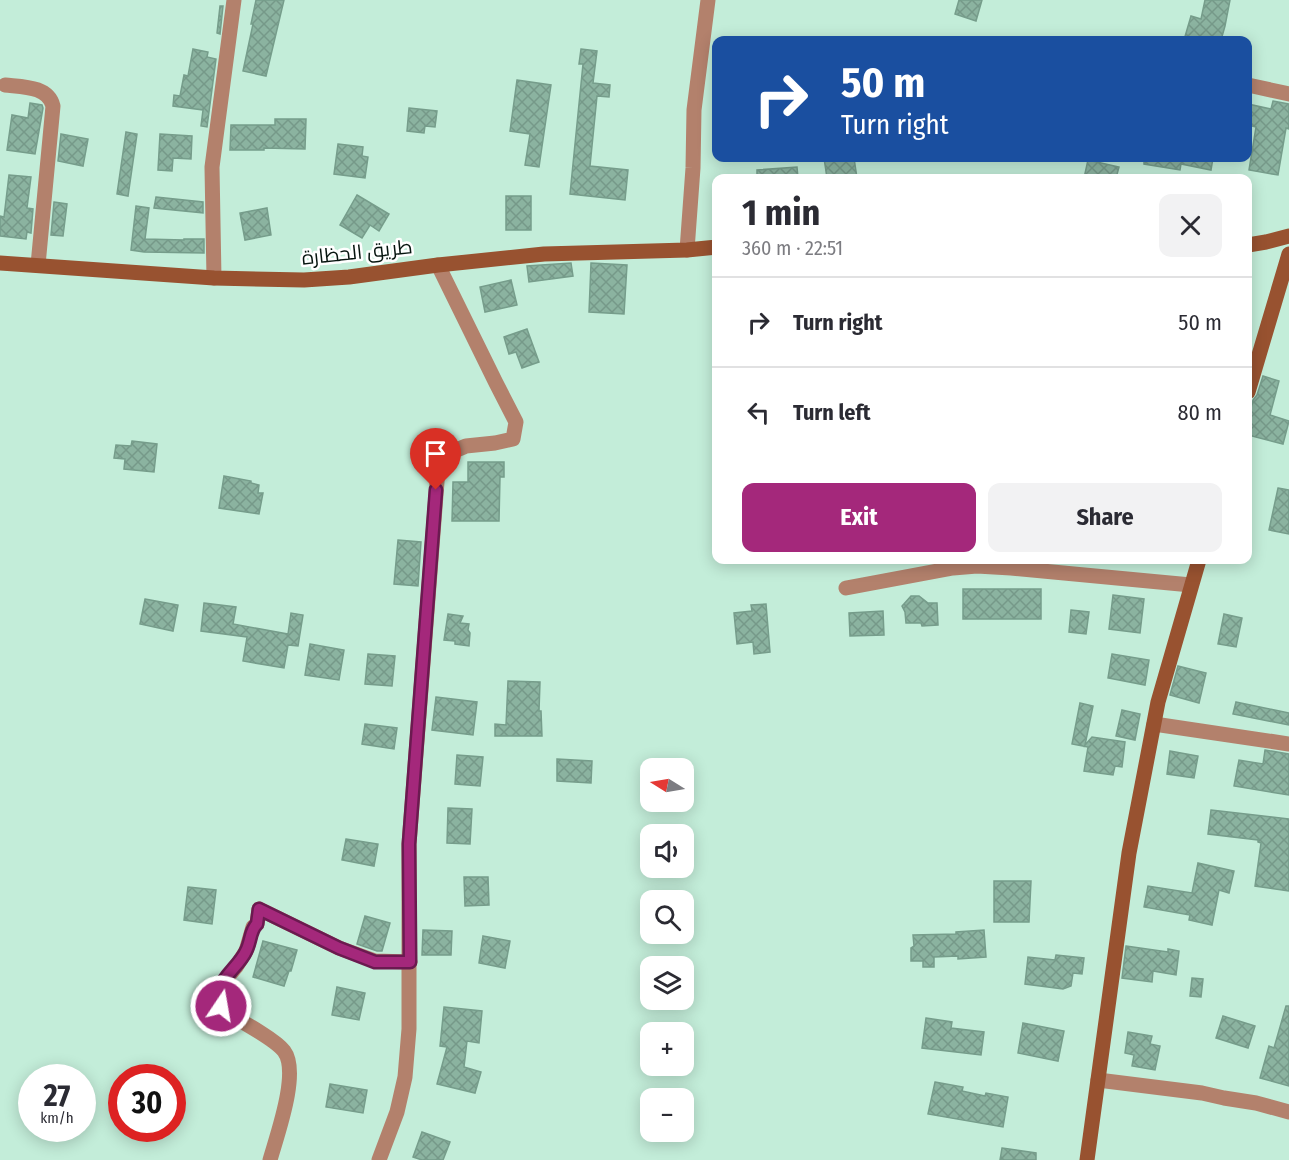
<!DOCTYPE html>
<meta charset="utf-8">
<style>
:root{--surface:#fff;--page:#f2f2f3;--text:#2b2b33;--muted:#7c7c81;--line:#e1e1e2;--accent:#a4287b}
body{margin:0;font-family:"Fira Sans Condensed",Cairo,sans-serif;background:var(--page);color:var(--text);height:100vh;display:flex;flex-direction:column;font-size:22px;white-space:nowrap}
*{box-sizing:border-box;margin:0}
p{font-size:20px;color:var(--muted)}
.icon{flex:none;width:33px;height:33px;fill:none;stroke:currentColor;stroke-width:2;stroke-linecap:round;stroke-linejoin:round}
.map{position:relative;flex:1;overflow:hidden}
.details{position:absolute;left:712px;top:174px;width:540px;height:390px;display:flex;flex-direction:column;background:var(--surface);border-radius:12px;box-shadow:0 3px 15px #0003}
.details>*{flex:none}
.top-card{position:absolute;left:712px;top:36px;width:540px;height:126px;border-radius:12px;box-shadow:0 3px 15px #0003;background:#1a4fa0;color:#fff;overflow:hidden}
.needle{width:39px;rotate:281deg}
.buttons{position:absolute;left:640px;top:758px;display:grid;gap:12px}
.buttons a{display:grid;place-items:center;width:54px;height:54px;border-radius:12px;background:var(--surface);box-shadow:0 3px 15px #0003;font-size:30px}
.speed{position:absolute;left:18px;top:1064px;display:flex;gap:12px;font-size:30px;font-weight:700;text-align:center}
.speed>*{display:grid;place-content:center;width:78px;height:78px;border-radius:50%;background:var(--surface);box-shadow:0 3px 15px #0003;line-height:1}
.speed small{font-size:15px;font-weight:400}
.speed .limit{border:9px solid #d22;background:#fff;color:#111}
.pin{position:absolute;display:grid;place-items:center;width:51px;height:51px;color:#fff;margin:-62px -26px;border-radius:50% 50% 50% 0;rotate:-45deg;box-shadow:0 0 6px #0007}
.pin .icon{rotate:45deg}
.me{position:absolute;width:66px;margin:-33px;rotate:12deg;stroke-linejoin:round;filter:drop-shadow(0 0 4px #0008)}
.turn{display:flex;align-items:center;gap:21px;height:126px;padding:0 30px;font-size:27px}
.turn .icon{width:78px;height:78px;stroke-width:2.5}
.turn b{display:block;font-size:42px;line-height:51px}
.round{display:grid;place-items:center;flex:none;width:63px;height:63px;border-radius:12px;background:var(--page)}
.overview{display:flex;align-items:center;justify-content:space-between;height:102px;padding:0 30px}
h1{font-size:36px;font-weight:700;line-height:45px}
.cta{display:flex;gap:12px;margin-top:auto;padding:12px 30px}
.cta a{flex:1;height:69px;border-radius:12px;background:var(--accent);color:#fff;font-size:24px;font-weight:700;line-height:69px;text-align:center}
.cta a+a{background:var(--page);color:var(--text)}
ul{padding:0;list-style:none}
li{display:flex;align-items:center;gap:18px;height:90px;padding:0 30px;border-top:2px solid var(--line)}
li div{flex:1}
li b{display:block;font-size:22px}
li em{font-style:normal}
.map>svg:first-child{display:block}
</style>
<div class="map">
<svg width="1289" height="1160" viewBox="0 0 1289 1160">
<defs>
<pattern id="building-cross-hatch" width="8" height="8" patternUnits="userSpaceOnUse" patternTransform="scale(1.5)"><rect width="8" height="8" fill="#8bb3a0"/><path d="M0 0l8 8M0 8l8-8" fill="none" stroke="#769989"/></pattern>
</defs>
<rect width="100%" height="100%" fill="#c3edd9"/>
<!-- building -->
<g fill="url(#building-cross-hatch)" stroke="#769d8b" stroke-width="1.5">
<polygon points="256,0 284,0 266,76 243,71 253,24 251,24"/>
<polygon points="959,0 982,0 976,21 955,14"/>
<polygon points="1205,0 1230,0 1225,26 1221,40 1184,40 1191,16 1201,19"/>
<polygon points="220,6 223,6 220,34 217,33"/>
<polygon points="193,49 208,52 207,57 216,59 207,127 201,126 203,110 173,106 174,95 180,96 184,75 188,76"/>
<polygon points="581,49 597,51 593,83 610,85 609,97 597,96 590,166 628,170 625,200 570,194 583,64 579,64"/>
<polygon points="517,80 551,85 539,167 525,165 530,134 510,131"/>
<polygon points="1273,101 1289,104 1289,129 1286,128 1278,175 1249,170 1256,127 1248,125 1248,104 1271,109"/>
<polygon points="30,103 42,105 43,108 35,154 7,150 12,115 28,118"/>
<polygon points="409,108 437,111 435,127 425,126 424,133 407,131"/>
<polygon points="275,119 306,119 305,149 264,148 264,150 230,150 231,125 275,125"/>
<polygon points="126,132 137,134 128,196 117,194"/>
<polygon points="61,134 88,139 83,166 58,161"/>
<polygon points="160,134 192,136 191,159 173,158 172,171 158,170"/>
<polygon points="338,144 363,147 362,156 368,157 365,178 334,174"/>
<polygon points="824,158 854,158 857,178 827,178"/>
<polygon points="1144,158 1213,158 1211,170 1181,164 1180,170 1144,164"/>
<polygon points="1088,160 1119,167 1116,178 1084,178"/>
<polygon points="797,167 798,178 757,178 757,170"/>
<polygon points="9,175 31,177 27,208 33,209 31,233 27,232 26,239 0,236 0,216 4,217"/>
<polygon points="357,195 389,214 379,231 370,225 362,238 340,225"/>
<rect x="506" y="196" width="25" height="34"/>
<polygon points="156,197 203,202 203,213 154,208"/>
<polygon points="54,202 67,204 63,236 51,235"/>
<polygon points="136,206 149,208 145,239 184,240 184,239 204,239 204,253 144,252 131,250"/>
<polygon points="267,208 271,235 245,240 240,213"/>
<polygon points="571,263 573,276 529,282 527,266"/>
<polygon points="591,263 627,265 624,314 589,312"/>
<polygon points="511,280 517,305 485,312 480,287"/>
<polygon points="527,329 539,362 522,368 516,352 509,354 504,337"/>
<polygon points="1263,376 1279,381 1270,415 1289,421 1283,444 1248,435 1248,420 1253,400 1257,395"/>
<polygon points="132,441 157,444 154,472 124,469 125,459 114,458 116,445 131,446"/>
<polygon points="468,462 504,462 504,477 500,477 499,521 452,521 453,482 468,482"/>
<polygon points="224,476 251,481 251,483 259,485 258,493 263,493 259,514 219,508"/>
<polygon points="1278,488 1289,490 1289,534 1269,530"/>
<polygon points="398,540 421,542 418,586 394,584"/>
<rect x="963" y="589" width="78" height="30"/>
<polygon points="1113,595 1144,599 1140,633 1109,629"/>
<polygon points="911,596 919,596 928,603 937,603 938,625 922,626 921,623 906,623 905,612 902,606"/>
<polygon points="145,599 178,605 173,631 140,624"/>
<polygon points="204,603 236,607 233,624 288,634 291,613 303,615 298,646 288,645 284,668 243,661 247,637 201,631"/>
<polygon points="766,604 770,652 754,654 753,642 737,644 734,613 752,611 751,605"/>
<polygon points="1071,610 1089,612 1086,634 1069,632"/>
<polygon points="883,611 884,635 850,636 849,613"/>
<polygon points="448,614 463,616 460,623 469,624 468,630 470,633 469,646 455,644 455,641 444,640"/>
<polygon points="1224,614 1242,618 1236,647 1218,644"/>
<polygon points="310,644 344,650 339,680 305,675"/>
<polygon points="368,654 395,656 392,686 365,684"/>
<polygon points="1112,654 1149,660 1145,685 1108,678"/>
<polygon points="1178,666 1206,673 1199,703 1170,695"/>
<polygon points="508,681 540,682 539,711 541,711 542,736 495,736 495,724 506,725"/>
<polygon points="436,697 477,702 473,735 432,730"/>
<polygon points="1236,702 1289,713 1289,725 1233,714"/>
<polygon points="1080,703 1093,706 1085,745 1092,737 1125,742 1122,767 1115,766 1113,775 1084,771 1088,747 1072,744"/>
<polygon points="1122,710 1140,714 1135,740 1116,736"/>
<polygon points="365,724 397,728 394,749 362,744"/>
<polygon points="1265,750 1289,754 1289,795 1234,786 1239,760 1263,764"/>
<polygon points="1170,751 1198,756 1194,778 1167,774"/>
<polygon points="457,755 483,757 480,786 455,784"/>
<polygon points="557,759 592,761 591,783 557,781"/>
<polygon points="448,808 472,809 470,844 447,843"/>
<polygon points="1211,810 1289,819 1289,891 1255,886 1261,843 1258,842 1258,840 1208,834"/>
<polygon points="346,839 378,844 374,866 342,860"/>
<polygon points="1198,863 1234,871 1229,893 1219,890 1212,925 1189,920 1190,915 1144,907 1148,886 1192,893"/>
<polygon points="464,877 488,877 489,905 465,906"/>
<polygon points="994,881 1031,881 1029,922 994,922"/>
<polygon points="188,887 216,890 212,924 184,920"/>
<polygon points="365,916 390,923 382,951 377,951 357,944"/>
<polygon points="423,930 452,931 451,955 422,955"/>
<polygon points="984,930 986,957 958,959 958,956 934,957 934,967 923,967 923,961 911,961 911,948 914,946 913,935 956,934 956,932"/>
<polygon points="483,936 510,941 505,968 479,963"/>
<polygon points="263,941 297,950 291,971 289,971 284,986 253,977"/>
<polygon points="1126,946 1168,952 1168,949 1179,951 1176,975 1153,971 1152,982 1122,978"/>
<polygon points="1056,955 1084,958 1082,974 1073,973 1071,986 1063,989 1025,984 1028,957 1055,960"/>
<polygon points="1192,978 1203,979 1201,997 1190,996"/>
<polygon points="337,987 365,993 359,1020 332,1015"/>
<polygon points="1286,1006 1289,1006 1289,1086 1260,1078 1269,1046 1274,1048"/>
<polygon points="444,1007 482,1011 479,1043 467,1041 464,1067 481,1072 475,1093 437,1084 447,1047 440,1046"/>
<polygon points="1223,1016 1255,1026 1248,1048 1216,1038"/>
<polygon points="926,1018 952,1022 951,1028 984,1032 981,1055 922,1048"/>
<polygon points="1023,1023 1064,1031 1058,1061 1018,1053"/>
<polygon points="1128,1032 1152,1036 1150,1044 1160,1046 1155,1070 1132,1066 1134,1055 1125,1053"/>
<polygon points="935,1082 963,1087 962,1091 985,1096 986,1093 1008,1097 1003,1127 928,1114"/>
<polygon points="330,1084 367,1090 363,1113 326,1107"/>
<polygon points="422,1132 450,1142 443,1160 422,1160 413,1157"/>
<polygon points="1002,1148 1036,1153 1036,1160 1000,1160"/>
</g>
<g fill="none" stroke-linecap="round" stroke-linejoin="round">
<!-- street -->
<g stroke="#b3816c" stroke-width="15">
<path d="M5 85C23 87 48 86 53 106L38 265"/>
<polyline points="1248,85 1289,94"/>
<polyline points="687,250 693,168 694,110 708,0"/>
<polyline points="214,278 212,167 234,0"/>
<polyline points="846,588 953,568 977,566 1011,568 1191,585"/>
<polyline points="1154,724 1289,744"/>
<polyline points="1098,1080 1202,1093 1224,1098 1256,1103 1289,1112"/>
<path d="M270 1160C277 1135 300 1072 284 1051 275 1039 239 1020 225 1012L221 1006 219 995 221 985 236 967 246 951 253 927 257 924 259 909 339 948 375 961 410 962"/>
<polyline points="379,1160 397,1112 405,1077 409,1029 409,844 438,469 447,454 466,446 495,443 513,439 516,422 496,383 438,265"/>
</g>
<!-- secondary -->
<g stroke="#985230" stroke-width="15">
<polyline points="1248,245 1266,242 1289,236"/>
<polyline points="0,263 214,278 304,280 349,277 438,265 544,254 687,250 717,247"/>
<polyline points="1248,392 1289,254"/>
<polyline points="1087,1160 1129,853 1158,702 1199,560"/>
</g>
</g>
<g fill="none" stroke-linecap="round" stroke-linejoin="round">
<!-- route casing -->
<g stroke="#6b1a50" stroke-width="15">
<path id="route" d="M221 1006C219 999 218 993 221 986 224 976 241 963 246 951 251 942 250 930 257 924L259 909 339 948 375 962H410L409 844 436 490"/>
</g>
<!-- route -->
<use href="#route" stroke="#a4287b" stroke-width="10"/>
</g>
<g text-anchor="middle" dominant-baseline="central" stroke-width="5" stroke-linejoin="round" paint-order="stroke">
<!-- street labels -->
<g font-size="20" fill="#06150f" stroke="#fff">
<text transform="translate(357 252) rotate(-6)">طريق الحظارة</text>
</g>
</g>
</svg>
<div class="buttons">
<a><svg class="needle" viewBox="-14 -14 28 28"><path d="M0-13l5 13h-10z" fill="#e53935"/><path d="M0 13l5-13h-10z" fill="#7c7c81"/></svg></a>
<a><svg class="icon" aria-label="sound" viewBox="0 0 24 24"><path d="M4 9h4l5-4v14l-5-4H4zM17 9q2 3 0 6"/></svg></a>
<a><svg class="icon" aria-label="search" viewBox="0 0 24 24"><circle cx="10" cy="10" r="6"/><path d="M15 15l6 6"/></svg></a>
<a><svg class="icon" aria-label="layers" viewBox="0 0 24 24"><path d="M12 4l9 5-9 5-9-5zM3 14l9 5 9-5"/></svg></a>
<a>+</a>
<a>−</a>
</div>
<div class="speed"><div>27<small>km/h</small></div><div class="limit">30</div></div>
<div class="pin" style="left:436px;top:490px;background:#d93025"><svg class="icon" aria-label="arrive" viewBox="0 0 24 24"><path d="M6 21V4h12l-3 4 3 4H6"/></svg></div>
<svg class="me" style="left:221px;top:1006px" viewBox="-20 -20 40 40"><circle r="17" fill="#a4287b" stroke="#fff" stroke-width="3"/><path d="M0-11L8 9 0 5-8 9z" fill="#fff"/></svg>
<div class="top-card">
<div class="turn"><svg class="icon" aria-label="right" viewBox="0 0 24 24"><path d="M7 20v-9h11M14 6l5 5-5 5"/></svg><div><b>50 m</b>Turn right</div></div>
</div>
<section class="details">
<div class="overview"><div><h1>1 min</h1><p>360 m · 22:51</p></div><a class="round"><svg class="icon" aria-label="close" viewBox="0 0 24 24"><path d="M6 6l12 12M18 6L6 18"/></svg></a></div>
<ul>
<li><svg class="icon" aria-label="right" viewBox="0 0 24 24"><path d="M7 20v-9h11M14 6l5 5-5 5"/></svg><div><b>Turn right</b></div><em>50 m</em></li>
<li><svg class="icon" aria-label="left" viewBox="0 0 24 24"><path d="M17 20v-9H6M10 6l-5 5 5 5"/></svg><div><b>Turn left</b></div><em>80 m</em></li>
</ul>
<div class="cta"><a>Exit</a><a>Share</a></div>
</section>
</div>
